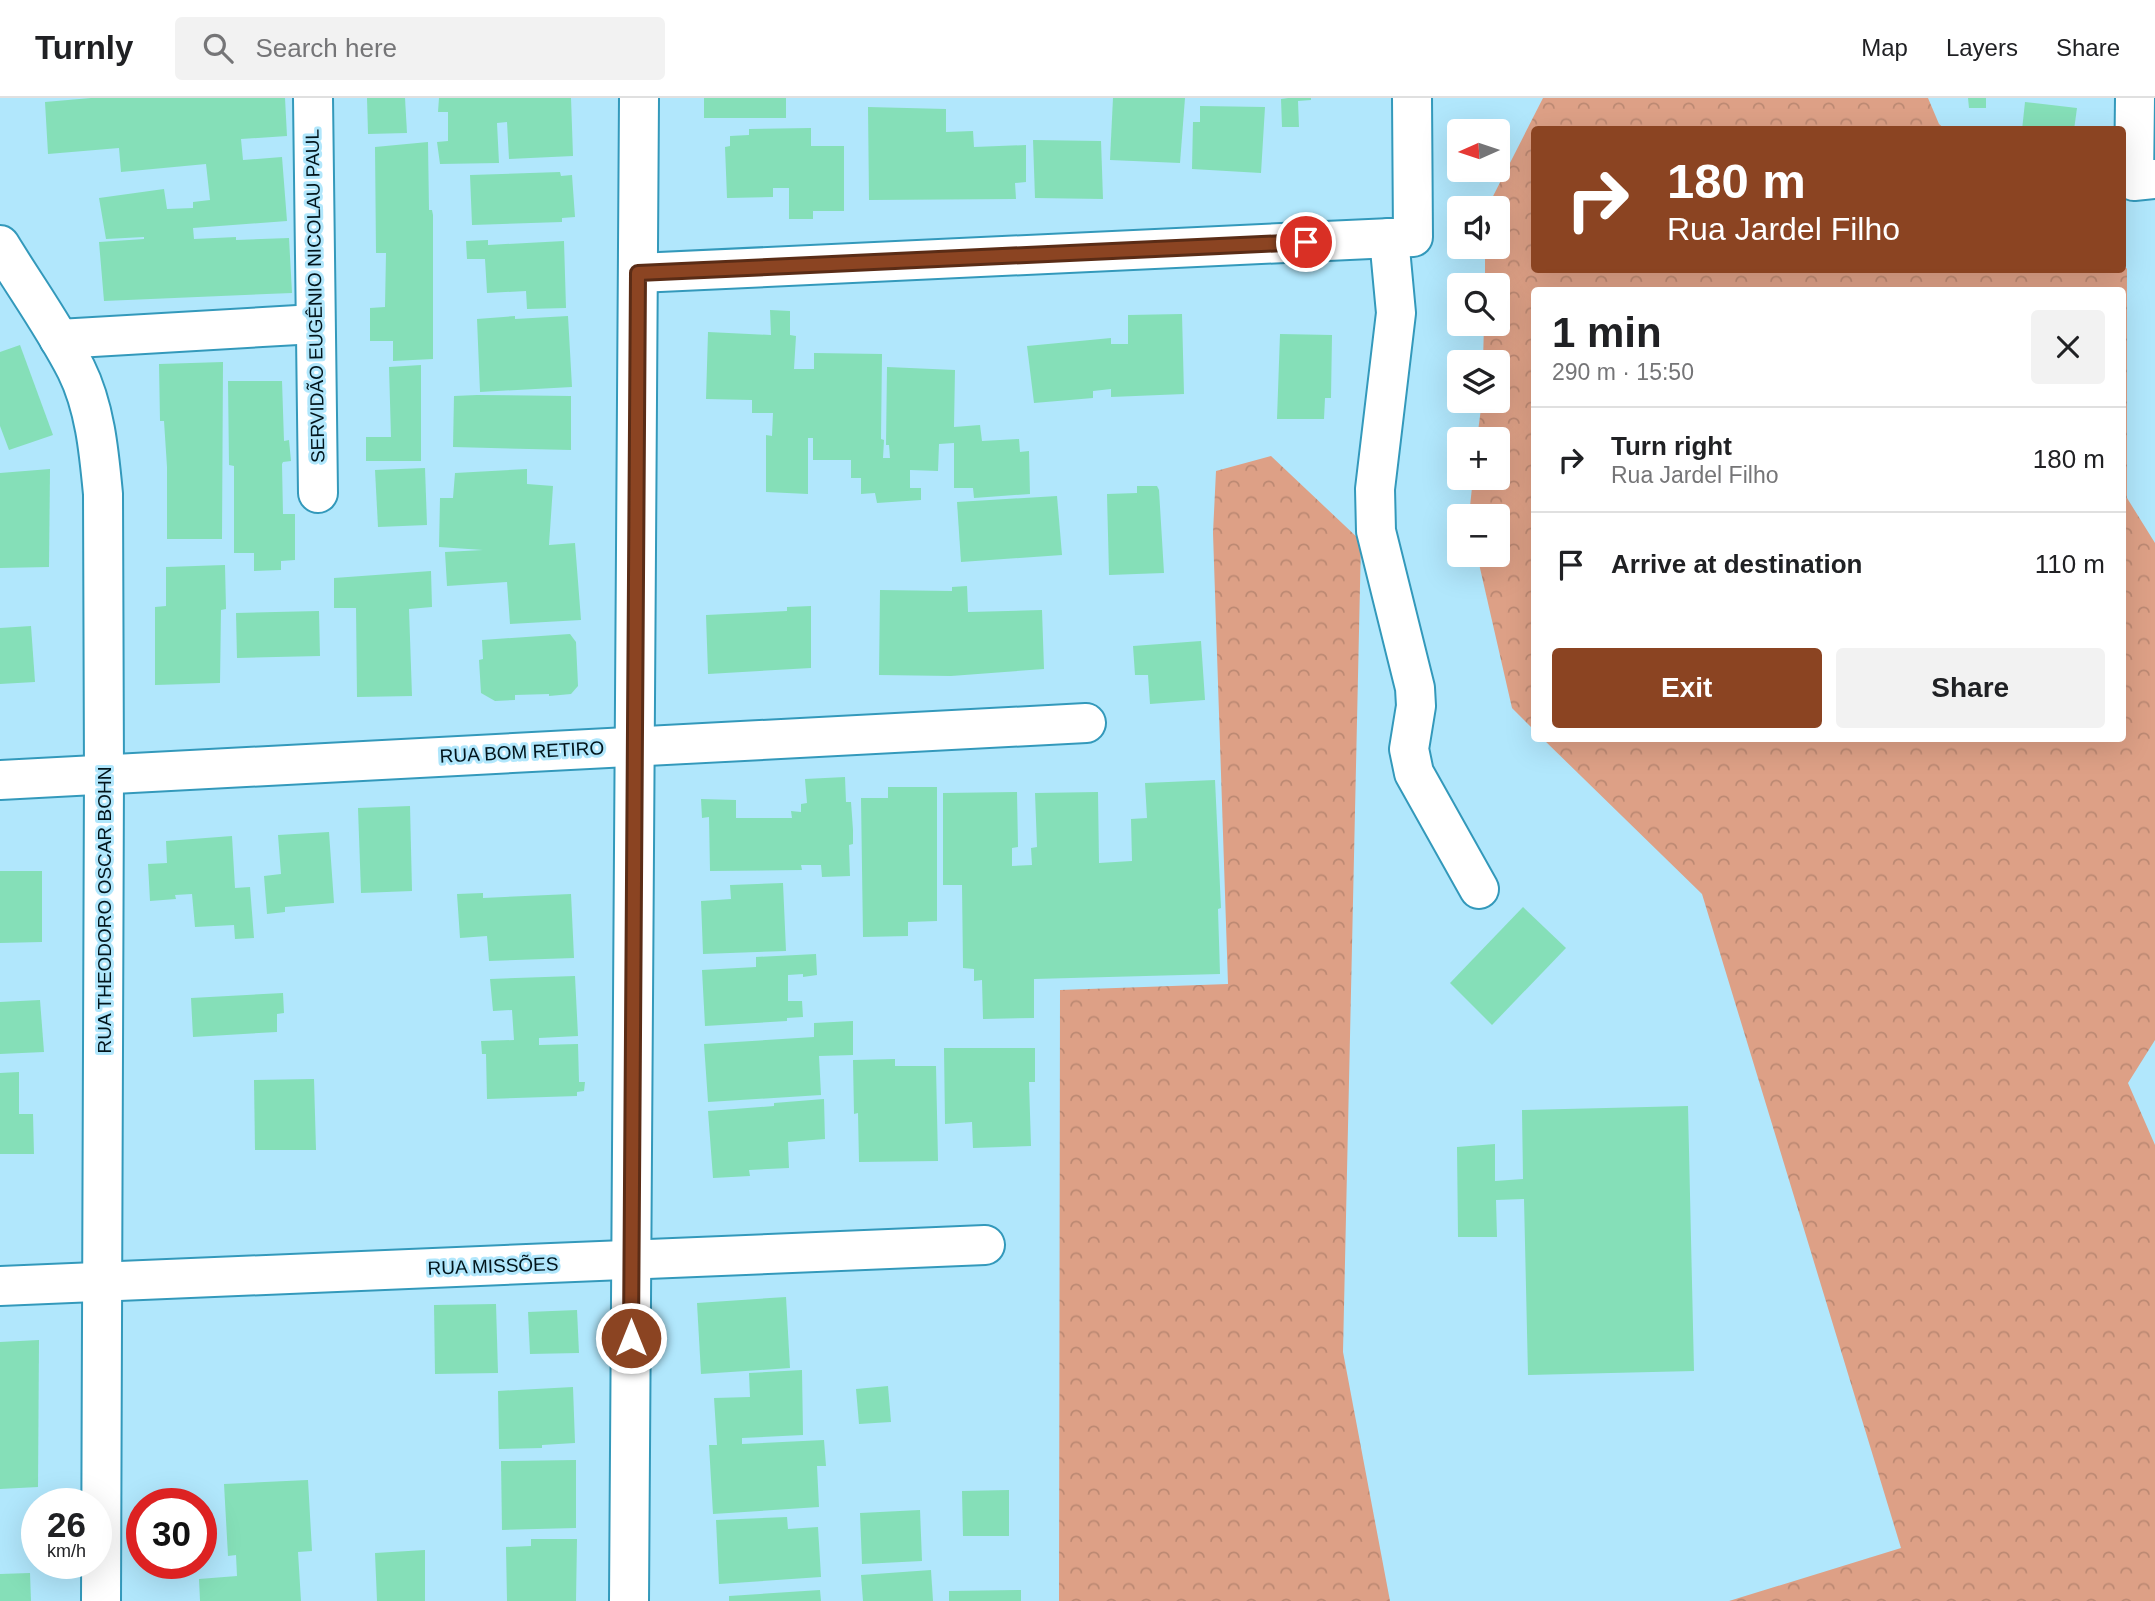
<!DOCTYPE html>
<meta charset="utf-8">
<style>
:root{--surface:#fff;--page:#f2f2f2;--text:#202124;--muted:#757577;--line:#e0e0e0;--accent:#8b4422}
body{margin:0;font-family:Helvetica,sans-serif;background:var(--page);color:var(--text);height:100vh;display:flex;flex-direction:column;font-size:26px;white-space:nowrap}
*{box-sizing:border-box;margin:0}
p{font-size:23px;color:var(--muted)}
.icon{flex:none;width:38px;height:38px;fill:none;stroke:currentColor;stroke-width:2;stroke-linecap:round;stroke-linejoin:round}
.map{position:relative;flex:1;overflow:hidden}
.side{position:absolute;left:1531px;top:189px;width:595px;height:455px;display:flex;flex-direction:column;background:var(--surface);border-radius:7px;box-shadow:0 7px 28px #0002}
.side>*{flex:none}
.hud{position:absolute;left:1531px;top:28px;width:595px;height:147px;border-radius:7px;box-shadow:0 7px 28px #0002;background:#8b4422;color:#fff;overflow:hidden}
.needle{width:46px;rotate:267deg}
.controls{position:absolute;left:1447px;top:21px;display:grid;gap:14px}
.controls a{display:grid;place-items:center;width:63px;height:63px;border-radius:7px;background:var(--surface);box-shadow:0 7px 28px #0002;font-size:35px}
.speed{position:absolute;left:21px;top:1390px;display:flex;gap:14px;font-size:35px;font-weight:700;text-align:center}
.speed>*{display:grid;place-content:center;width:91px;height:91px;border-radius:50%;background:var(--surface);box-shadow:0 7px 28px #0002;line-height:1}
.speed small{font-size:18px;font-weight:400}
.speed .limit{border:10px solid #d22;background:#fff;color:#111}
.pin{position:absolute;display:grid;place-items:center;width:60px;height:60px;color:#fff;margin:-30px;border:4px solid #fff;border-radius:50%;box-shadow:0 2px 7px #0007}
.me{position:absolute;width:77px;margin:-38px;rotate:0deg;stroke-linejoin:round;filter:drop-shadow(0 0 5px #0008)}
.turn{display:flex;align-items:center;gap:24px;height:147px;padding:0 21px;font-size:32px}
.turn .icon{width:91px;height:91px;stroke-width:2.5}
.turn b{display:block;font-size:49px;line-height:60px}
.round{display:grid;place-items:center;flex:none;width:74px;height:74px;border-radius:7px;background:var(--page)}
.headline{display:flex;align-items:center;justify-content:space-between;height:119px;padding:0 21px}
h1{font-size:42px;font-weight:700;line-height:52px}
.primary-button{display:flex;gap:14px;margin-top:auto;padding:14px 21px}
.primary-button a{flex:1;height:80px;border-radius:7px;background:var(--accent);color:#fff;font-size:28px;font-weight:700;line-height:80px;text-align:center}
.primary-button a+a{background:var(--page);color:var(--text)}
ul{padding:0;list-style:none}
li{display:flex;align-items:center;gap:21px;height:105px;padding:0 21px;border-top:2px solid var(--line)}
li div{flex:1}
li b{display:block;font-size:26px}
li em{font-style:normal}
header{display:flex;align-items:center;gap:42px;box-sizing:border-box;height:98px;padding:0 35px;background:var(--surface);border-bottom:2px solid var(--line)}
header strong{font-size:33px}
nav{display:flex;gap:38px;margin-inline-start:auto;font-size:24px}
.search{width:490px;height:63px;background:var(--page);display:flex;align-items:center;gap:18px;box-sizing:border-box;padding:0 24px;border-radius:7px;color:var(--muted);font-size:26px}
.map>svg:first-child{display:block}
</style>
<header>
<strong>Turnly</strong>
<div class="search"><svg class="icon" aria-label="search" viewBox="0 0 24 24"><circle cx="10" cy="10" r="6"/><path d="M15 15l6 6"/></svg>Search here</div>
<nav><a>Map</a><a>Layers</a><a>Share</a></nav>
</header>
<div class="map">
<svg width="2155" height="1503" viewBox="0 0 2155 1503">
<defs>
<pattern id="forest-crowns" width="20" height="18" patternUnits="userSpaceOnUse" patternTransform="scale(1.75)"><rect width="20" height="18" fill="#dda086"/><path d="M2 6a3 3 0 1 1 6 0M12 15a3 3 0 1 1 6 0" fill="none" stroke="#bc8973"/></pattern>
</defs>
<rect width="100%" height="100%" fill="#b1e7fc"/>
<!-- forest -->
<g fill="url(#forest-crowns)">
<polygon points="1543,0 1928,0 1939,26 1945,31 1535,32 1535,172 2123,172 2123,166 2127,171 2127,400 2155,445 2155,942 2128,985 2155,1047 2155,1503 1729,1503 1901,1450 1702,796 1543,641 2123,640 2123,192 1535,192 1535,633 1512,610 1477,457 1498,457 1498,418 1469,418 1473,380 1498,380 1498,341 1477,341 1482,303 1498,303 1498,264 1483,264 1484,226 1498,226 1498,187 1485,187 1485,149 1498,149 1498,110 1487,110"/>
<polygon points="1271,358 1361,443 1343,1254 1390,1503 1059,1503 1060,892 1228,886 1213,435 1216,373"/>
</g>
<!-- building -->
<g fill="#85dfb8">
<polygon points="91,0 285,0 287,38 241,41 243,62 282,59 287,123 193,130 194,141 236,139 236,142 289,140 292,195 104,203 99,144 144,141 144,139 106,141 99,100 164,91 167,111 193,110 193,104 210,102 206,66 121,74 119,50 48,56 45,4"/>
<polygon points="367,0 405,0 407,35 368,36"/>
<polygon points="439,0 571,0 573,58 509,61 507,24 497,25 499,65 440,66 437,44 448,43 448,14 438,14"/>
<rect x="704" y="0" width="82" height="20"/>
<polygon points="1113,0 1185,0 1180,65 1110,62"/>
<polygon points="1288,0 1311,0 1311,2 1298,3 1299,29 1282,29 1281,1"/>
<polygon points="1968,0 1986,0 1986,10 1969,10"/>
<polygon points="2025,4 2077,10 2074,32 2022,32"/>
<polygon points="1200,8 1265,9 1261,75 1192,71 1193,24 1200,24"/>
<polygon points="868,9 946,11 946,34 973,33 974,49 1026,47 1026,84 1015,85 1016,101 869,102"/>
<polygon points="811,30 811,48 844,48 844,113 813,113 813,121 789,121 789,90 773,90 773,99 727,100 725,49 730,48 730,38 749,37 749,31"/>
<polygon points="1033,42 1101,43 1103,101 1035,100"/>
<polygon points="428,44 429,112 432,112 433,117 433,261 393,263 393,243 370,243 370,210 385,209 386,155 376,155 375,49"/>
<polygon points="560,74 561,78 572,77 575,119 562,120 562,124 472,127 470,77"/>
<polygon points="488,142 488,147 564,143 566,210 527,211 526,193 487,195 485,161 467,161 466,143"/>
<polygon points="770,212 790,213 790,237 796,238 794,271 814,271 814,255 882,256 881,341 884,342 883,360 890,360 889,347 886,347 887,269 955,272 954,329 980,327 982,343 1019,341 1020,354 1029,353 1030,396 974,400 973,390 954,390 954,345 939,346 938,373 910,372 910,390 921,390 921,402 877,405 875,395 861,396 861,380 851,380 851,362 813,362 813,340 808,340 808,396 766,394 766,337 772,338 773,315 752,315 752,302 706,301 708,234 771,237"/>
<polygon points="1182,216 1184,296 1111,299 1111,291 1093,293 1093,300 1034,305 1027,248 1111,240 1111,246 1128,246 1128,217"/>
<polygon points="515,218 515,221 568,218 572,289 480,294 477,221"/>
<polygon points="1280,236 1332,237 1331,300 1325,300 1324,321 1277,321"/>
<polygon points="20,247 53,337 9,352 0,328 0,254"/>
<polygon points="223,264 222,441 167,441 167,369 164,323 160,323 159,266"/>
<polygon points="421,267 421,363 366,363 366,339 391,339 389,269"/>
<polygon points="228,283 282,283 284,343 289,342 291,363 283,364 282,366 283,416 295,416 295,462 281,463 281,472 254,473 254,455 234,455 234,368 229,367"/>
<polygon points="477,297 571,298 571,352 453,349 454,298"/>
<polygon points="425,370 427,427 378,429 375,372"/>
<polygon points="50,371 49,469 0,470 0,375"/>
<polygon points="527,371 527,386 553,388 549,447 575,445 581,522 510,526 507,484 447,488 445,454 483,452 439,449 440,400 453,400 455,375"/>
<polygon points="1137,388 1157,388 1159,392 1164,475 1109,477 1107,396 1137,395"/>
<polygon points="1057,398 1062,457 961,464 957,404"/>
<polygon points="225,467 226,511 221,512 220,585 155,587 155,509 166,508 166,469"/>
<polygon points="431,473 432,509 409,511 412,598 357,599 356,510 334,510 334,480"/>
<polygon points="967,488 968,514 1042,512 1044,571 951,578 879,577 880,492 952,493 952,489"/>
<polygon points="811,508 811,570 708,576 706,517 787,513 787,509"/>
<polygon points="319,513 320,558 237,560 236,515"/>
<polygon points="31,528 35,584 0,586 0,530"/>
<polygon points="570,536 576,544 578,588 571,596 549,598 549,596 515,597 515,602 495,603 481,595 479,562 483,561 482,542"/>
<polygon points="1201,543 1205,602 1150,606 1148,577 1135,577 1133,548"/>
<polygon points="845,679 846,704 851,704 853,732 853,746 849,747 850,778 822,779 821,767 801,767 802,772 710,773 709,719 702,720 701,701 736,702 736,720 792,720 791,713 801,714 801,706 807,705 805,681"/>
<polygon points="1215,682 1221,810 1218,811 1220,876 1034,881 1034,920 983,921 982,882 974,883 974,871 963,870 962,787 943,787 943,695 1017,694 1018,749 1012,750 1012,768 1032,767 1031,750 1037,749 1035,695 1098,694 1099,765 1132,763 1131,721 1147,720 1145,685"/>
<polygon points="888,689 937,689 937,823 908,824 908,838 863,839 861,700 888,700"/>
<polygon points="410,708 412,793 361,795 358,710"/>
<polygon points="329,734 334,805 285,809 285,814 267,816 264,778 281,776 278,737"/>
<polygon points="232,738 235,790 250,789 254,840 235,841 234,827 195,829 192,796 175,797 176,801 150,803 148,766 167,765 166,743"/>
<polygon points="0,773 42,773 42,844 0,845"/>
<polygon points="783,785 786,853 703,856 701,803 731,801 730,787"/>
<polygon points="483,795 483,800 571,796 574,860 489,863 487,838 460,840 457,796"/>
<polygon points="1523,809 1566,850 1492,927 1450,885"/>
<polygon points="816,856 817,877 803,879 803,876 788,877 788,903 802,903 803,919 787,920 787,923 705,928 702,872 756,869 756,859"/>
<polygon points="575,878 578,938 539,940 539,947 578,946 579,984 585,984 584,993 577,994 577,998 487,1001 486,956 482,956 481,943 514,942 512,912 493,913 490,881"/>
<polygon points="283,895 284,915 277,916 277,934 193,939 191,900"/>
<polygon points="40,902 44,954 0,956 0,904"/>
<polygon points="853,923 853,957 819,958 821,997 708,1004 704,946 814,939 814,925"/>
<polygon points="944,950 1035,950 1035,984 1029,984 1031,1048 973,1050 972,1024 945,1026"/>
<polygon points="895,961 895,968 936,968 938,1063 859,1064 858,1015 854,1016 853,962"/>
<polygon points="19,974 19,1016 33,1016 34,1056 0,1056 0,975"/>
<polygon points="314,981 316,1052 255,1052 254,982"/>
<polygon points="824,1001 825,1041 788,1044 789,1070 749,1072 750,1078 713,1080 708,1013 774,1008 774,1005"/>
<polygon points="1688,1008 1694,1273 1528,1277 1524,1101 1496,1102 1497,1139 1458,1139 1457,1049 1495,1046 1495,1083 1523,1081 1522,1012"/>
<polygon points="786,1199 790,1270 701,1276 697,1205"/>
<polygon points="496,1206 498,1275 435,1276 434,1207"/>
<polygon points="577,1212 579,1255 530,1256 528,1214"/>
<polygon points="39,1242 38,1389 0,1391 0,1244"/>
<polygon points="802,1272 803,1337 742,1340 742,1346 824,1342 826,1368 817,1368 819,1409 713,1416 709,1347 717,1347 714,1300 750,1299 749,1275"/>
<polygon points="888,1288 891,1324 859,1326 856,1291"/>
<polygon points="573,1289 575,1345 542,1347 542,1350 499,1351 498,1293"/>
<polygon points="576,1362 576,1430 502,1432 501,1363"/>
<polygon points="308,1382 312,1453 298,1454 301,1503 200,1503 199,1481 237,1478 236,1457 228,1458 224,1386"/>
<polygon points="1009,1392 1009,1438 963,1438 962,1393"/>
<polygon points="920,1412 922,1463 862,1466 860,1415"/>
<polygon points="787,1419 788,1431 818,1429 821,1479 719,1486 716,1422"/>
<polygon points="531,1441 577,1441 576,1503 507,1503 506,1449 531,1448"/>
<polygon points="425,1452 425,1503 377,1503 375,1455"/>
<polygon points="931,1472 933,1503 863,1503 861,1477"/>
<polygon points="30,1475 31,1503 0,1503 0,1476"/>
<polygon points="820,1492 821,1503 729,1503 729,1498"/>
<polygon points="1021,1492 1021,1503 949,1503 949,1493"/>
</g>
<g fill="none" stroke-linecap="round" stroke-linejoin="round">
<!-- minor casing -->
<g stroke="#39b" stroke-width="42">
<g id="minor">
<polyline points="313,0 318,395"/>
<polyline points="2135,0 2134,83 2155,81"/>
<polyline points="1389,140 1396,215 1375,391 1376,433 1415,590 1416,608 1409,651 1414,675 1479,791"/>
<path d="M0 147C25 188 54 228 76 271 95 309 99 354 103 396L104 676 101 1503"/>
<polyline points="638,175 1413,139 1412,0"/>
<polyline points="59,241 315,226"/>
<polyline points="0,682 1086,625"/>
<polyline points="0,1188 985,1147"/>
<polyline points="629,1503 639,0"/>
</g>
</g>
<!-- minor -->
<use href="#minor" stroke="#fff" stroke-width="38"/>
</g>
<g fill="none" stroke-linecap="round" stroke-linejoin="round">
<!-- route casing -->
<g stroke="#5a2c16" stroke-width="18">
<polyline id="route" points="631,1240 638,175 1306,144"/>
</g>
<!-- route -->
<use href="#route" stroke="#8b4422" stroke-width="12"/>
</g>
<g text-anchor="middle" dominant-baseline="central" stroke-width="6" stroke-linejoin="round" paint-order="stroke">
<!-- street labels -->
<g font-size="19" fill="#02151c" stroke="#b1e7fc">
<text transform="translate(315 198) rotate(-91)">SERVIDÃO EUGÊNIO NICOLAU PAUL</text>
<text transform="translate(522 654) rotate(-3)">RUA BOM RETIRO</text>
<text transform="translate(104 812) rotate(-90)">RUA THEODORO OSCAR BOHN</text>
<text transform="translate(493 1168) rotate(-2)">RUA MISSÕES</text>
</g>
</g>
</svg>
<div class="controls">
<a><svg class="needle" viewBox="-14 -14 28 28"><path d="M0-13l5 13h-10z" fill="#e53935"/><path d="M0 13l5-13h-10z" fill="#757577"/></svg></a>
<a><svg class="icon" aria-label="sound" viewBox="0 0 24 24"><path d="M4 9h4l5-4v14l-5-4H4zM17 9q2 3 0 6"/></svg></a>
<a><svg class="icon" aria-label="search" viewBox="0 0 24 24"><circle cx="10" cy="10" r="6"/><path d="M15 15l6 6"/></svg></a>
<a><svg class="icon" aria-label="layers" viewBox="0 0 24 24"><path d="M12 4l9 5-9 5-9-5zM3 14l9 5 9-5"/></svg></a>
<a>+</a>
<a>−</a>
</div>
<div class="speed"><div>26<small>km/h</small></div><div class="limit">30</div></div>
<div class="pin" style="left:1306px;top:144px;background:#d93025"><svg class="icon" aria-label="arrive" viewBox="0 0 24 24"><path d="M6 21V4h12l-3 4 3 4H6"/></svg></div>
<svg class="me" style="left:631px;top:1240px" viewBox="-20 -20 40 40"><circle r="17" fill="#8b4422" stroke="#fff" stroke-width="3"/><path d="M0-11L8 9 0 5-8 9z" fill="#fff"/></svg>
<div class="hud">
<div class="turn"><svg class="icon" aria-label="right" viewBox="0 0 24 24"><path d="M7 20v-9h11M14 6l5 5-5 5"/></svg><div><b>180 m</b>Rua Jardel Filho</div></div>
</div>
<section class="side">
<div class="headline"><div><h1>1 min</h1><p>290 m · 15:50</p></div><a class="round"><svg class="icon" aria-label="close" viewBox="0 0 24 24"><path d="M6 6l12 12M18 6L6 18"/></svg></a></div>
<ul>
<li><svg class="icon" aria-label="right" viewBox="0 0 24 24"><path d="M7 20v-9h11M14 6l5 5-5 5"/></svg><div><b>Turn right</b><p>Rua Jardel Filho</p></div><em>180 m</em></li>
<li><svg class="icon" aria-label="arrive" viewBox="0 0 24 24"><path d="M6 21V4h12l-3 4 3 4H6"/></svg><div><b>Arrive at destination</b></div><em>110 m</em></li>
</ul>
<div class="primary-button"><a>Exit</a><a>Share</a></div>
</section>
</div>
